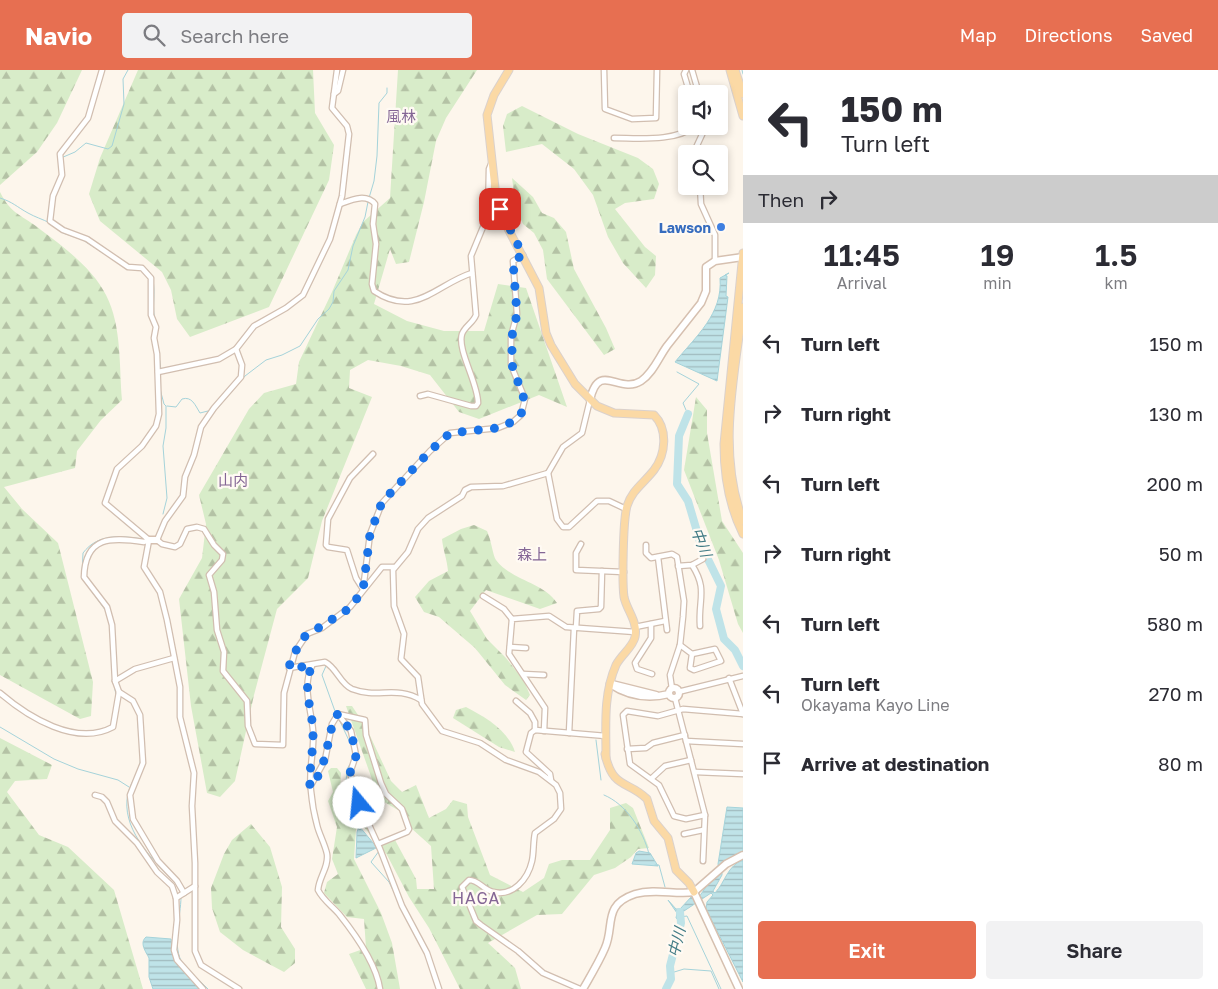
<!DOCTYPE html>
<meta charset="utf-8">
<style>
:root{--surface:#fff;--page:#f2f2f3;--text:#2b2b33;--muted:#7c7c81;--accent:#e76f51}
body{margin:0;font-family:"Golos Text","Noto Sans JP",sans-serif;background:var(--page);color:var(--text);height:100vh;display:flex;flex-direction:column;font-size:19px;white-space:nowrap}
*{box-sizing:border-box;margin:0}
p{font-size:16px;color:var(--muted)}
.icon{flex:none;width:28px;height:28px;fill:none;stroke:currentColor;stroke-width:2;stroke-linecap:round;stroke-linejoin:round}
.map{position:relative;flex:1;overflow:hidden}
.sheet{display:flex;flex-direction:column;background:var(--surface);width:475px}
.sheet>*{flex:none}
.top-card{background:#fff;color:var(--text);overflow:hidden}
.controls{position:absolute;left:678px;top:15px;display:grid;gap:10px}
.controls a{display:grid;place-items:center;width:50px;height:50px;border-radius:5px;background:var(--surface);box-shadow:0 2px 8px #0003;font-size:25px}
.pin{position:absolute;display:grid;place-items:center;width:42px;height:42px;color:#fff;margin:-21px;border-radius:10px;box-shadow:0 2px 8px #0006}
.me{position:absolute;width:55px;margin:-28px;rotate:343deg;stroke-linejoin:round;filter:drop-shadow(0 0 4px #0008)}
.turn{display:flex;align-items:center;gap:18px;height:105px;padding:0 15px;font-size:22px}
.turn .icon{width:65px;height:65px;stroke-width:2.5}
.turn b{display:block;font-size:35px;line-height:42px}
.then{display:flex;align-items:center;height:48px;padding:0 15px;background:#0003;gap:10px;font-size:19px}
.eta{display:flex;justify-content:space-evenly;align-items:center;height:85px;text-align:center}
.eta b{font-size:30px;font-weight:600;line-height:35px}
.primary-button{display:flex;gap:10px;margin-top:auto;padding:10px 15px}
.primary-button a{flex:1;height:58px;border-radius:5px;background:var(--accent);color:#fff;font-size:20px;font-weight:600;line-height:58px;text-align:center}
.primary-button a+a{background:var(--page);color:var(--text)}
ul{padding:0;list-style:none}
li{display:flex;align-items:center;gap:15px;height:70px;padding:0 15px}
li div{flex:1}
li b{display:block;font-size:19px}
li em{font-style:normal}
header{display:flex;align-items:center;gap:30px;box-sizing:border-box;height:70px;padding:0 25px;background:var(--accent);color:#fff}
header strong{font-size:24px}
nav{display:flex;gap:28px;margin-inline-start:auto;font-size:18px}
.search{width:350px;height:45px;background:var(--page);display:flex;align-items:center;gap:12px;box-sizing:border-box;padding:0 18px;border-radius:5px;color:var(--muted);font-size:19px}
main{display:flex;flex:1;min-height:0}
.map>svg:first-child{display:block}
</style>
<header>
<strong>Navio</strong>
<div class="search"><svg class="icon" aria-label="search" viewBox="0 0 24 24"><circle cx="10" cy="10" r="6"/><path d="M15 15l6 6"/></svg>Search here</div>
<nav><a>Map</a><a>Directions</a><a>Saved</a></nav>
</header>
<main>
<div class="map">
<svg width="743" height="919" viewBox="0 0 743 919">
<defs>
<pattern id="forest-firs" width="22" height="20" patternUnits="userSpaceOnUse" patternTransform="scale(1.25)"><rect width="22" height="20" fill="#d8ecc9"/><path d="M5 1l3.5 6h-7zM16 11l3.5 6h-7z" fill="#b4c2a5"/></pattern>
<pattern id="water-rules" width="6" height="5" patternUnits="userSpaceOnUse" patternTransform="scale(1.25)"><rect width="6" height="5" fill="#bfe3e8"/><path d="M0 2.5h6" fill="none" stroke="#a0bbbe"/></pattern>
</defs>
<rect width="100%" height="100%" fill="#fdf6ec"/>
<!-- forest -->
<g fill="url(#forest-firs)">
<polygon points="0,0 82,0 57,53 37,82 0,115"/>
<polygon points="138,0 313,0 315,43 334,75 329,110 269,237 190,267 177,249 171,220 162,202 100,151 89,124 100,88"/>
<polygon points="398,0 477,0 446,48 436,71 424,132 409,192 396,194 390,179 374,234 407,251 444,261 484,261 498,214 526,218 567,337 539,325 479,349 459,342 430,305 401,296 368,290 350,300 349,318 372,327 322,451 308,508 277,539 254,625 235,711 220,727 207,723 191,636 179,529 202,488 206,454 199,425 249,339 264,323 296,314 299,292 332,222 356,165 363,152 390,128"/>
<polygon points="522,36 578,64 638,88 653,99 659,114 654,129 625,133 615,139 645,177 656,186 655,205 646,218 623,193 608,167 593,125 574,99 542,74 506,82 503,56 507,44"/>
<polygon points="512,108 533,127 542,143 554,148 566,162 574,199 606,258 615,279 604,285 547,209 543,180 534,163 523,154 516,138"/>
<path d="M0 122C11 145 23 145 41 160 64 177 93 199 106 225 122 256 119 296 122 330L101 350 77 381 75 398 4 417 22 439 58 473 93 612 91 646 80 649 0 605Z"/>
<polygon points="696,327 707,340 707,363 722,451 743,483 743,563 738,554 719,490 684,400"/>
<path d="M474 455 487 461C491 469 493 486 496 490 512 511 543 512 557 533L540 539 486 520 470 541 487 569 506 588 524 611 530 625 526 630 505 615 475 578 439 547 424 542 415 527 429 511 448 501C447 489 443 480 442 469L461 459Z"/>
<polygon points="346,636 352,636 366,657 391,711 402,722 416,715 429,748 446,739 453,730 467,734 468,747 490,805 523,822 544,808 549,794 562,790 590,790 610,760 610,738 626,733 633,738 649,778 638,779 631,787 615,798 594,805 562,844 537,845 488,873 515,898 521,919 460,919 429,858 409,827 387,785 363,756 356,759 354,789 381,843 392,873 400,919 366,919 349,884 366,878 364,849 347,847 324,823 327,812 338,804 332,789 337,757 328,731 333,722 328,701 331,698 337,698 341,703 340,725 353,721 366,753 381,774 390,769 395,770 416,809 417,819 434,819 431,776 411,758 403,743 379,729"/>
<path d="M466 637C485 647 508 660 515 682L499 677 453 648 456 640Z"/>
<polygon points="0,668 52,695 47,709 15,711 7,722 39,765 68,777 114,820 143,919 0,919"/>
<polygon points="251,754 270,777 282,817 281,857 295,879 295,893 284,902 243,880 220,862 212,838 211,818 224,784 232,770"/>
</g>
<!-- water -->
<g fill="url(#water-rules)" stroke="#a5d3da">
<path d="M729 203 725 205 727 206 726 226 728 227 717 311 675 292C696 266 723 244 720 208Z"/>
<path d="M727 737 743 738V783L722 794V805L713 821 715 823C726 811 727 796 743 790V912L706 839 707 832 713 825 711 823 681 843 682 852 676 848 677 843 668 830 676 839H680L692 826 699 827 708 814 720 804 718 794Z"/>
<polygon points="359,756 379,780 376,778 356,788 357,762"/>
<polygon points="639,781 650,783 658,796 632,794 636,783"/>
<path d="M146 867 171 869 173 884 178 896 201 919H153L149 907V888C146 882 139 873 146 867Z"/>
</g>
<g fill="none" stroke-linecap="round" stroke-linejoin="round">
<!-- stream -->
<g stroke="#a5d3da" stroke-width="1">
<polyline points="742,0 743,4"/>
<polyline points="61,88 75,82 86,73 108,79 112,76 124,34 123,9 128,0"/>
<polyline points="58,119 63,107"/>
<path d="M0 128C13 132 17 137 28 143 35 147 42 149 50 153"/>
<polyline points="369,128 374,111 377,86 379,33 387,23 387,18"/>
<polyline points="63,163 83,170 106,185"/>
<path d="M144 197C161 208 150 233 155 249"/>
<polyline points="158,279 161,300"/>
<polyline points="677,302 699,314 683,333 686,340"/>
<polyline points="160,319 164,334 166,336 166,358 163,376 167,428 163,444"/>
<path d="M167 336 176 337 182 329C192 326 195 335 200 343L208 341"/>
<polyline points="216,340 245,306 266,290 282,285 300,276 318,249 329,239 333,232 334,221 348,200 353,176 365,147 368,132"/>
<path d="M82 504 83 483C98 463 121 466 143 469"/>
<polyline points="82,508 106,541"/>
<polyline points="110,562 111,576"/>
<polyline points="326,596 322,605 336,644"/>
<polyline points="114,614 116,625"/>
<path d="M138 647C137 660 143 682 140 693 137 706 128 716 127 730 124 763 155 792 176 814"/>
<polyline points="338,647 352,677"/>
<polyline points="0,657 54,689 78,699 118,710 129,717"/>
<polyline points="596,670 601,710"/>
<polyline points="346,713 347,699 352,691"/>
<polyline points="347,723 360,757"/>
<path d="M604 725C626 734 643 760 649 784"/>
<polyline points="379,781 371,792 389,812 395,824"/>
<polyline points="655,795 659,795 665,817"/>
<path d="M181 827C181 846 171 877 183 894"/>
<polyline points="680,847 687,846 721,919"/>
<polyline points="186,897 208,919"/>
<polyline points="671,903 684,899 711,901 719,919"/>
</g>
<!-- river -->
<g stroke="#bfe3e8" stroke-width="8">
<polyline points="688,344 679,366 677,414 688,431 701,475 721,516 716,539 724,569 735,580 743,596"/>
<polyline points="666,919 671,909 670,896 681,853 680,842"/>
</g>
<!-- street casing -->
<g stroke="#d1beb0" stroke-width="7">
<g id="street">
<polyline points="102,0 88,48 60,84 62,105 53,126 50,151 63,160 87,169 128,197 142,198 151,208 151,245 156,257 154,268 157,284 159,344 156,356 142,376 117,399 105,433 149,470"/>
<polyline points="604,0 605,39 632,49 656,48 657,0"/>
<polyline points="686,0 684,4 690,24"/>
<polyline points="692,0 699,24"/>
<polyline points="334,24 338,21 343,0"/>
<path d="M614 68C638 68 676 72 695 56"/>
<polyline points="693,84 706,56"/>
<polyline points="700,116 701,134 715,165 715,191"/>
<path d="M340 134C351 130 366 123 375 134L373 154 376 174 372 214 374 221C416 249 436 214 472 203"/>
<polyline points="236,279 242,295 241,307 214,338 201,357 194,385 185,407 183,426 165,451 157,470 162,474 175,477 180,474 187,459 197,457 204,459 214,475 223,484 222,490 209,505 214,522 217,560 224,582 223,601 247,631 248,656 255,674 283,675 284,623 295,582 307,564 322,558 350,537 382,497 394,497"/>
<polyline points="158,302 219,289 236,279 254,256 286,238 303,225 330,169 342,126 349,64 347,56 332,38 337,0"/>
<path d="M420 326 428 324 471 336H476L478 333C478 313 457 280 462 264 465 256 473 253 476 245L471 186 488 145 489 99 491 94"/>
<polyline points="548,403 557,449 563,457 569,457 597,431 609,431 626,439"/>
<polyline points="149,470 144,497 160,522 167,550 180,617 180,647 194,703 192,736 195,793 195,881 201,895 239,919"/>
<polyline points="581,474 576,483 576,500 624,502"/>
<polyline points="646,475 646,483 651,488 672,484 677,487 684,531 683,547 680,575 670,605 672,619"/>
<polyline points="658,487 667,560"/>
<path d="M692 495C708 520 698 529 700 556"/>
<polyline points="678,496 692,495 703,489"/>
<polyline points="363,519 356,508 347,480 328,477 326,475 328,449 350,408 373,384"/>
<polyline points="363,520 370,464 382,433 430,381 450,363 498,358 513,352 521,345 525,329 511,295 511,266 517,244 513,191 523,185"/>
<polyline points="483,526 504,539 512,549"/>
<polyline points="651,554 651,568 635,593 637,599 652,604"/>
<polyline points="635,557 665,551"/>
<polyline points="576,558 577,541 599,539 601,537 602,501"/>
<polyline points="680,575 692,584 715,579 721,591 694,600 690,598 692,584"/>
<polyline points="510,577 526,578"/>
<path d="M312 596C302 616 311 639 313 660 315 679 308 699 311 721 312 732 314 744 317 755 319 764 325 774 327 784 329 797 319 807 318 820 323 830 332 836 339 844 355 864 376 893 380 919"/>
<path d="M289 598 325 592C337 598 340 614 352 619 378 629 396 615 421 630"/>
<polyline points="523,604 544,605"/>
<polyline points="729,608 743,644"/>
<polyline points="115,611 135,599 174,588"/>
<polyline points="119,622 133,631 140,645 143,693 130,725 133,749 158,791 177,811 184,823"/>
<polyline points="678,622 743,606"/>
<path d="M0 623C28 647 76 677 113 657L119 622 115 611 112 555 107 537 84 507C85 466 111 467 144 472L149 470"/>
<polyline points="675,628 705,745 703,791"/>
<polyline points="516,631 530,643 535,652 535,660"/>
<polyline points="338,644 365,650 366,665 381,713 386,724 402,739 409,759 407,762 378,774"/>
<polyline points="544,661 545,638 509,584 512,549 549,546 566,557 635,562"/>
<polyline points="569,663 574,558"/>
<polyline points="686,671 743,674"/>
<polyline points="627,679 646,678 653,673 685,665"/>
<polyline points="695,702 743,704"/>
<polyline points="652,708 665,696 691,690"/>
<polyline points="551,710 550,704 526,682 531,663 535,660 606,666"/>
<polyline points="310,717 325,690 332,654 338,644 351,661 356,685 350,703 359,733 380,779 402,836 427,883 439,919"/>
<polyline points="95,725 102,727 107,732 115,751 137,773 157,802 172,816 176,828 177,850 174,880 177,890 203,919"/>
<polyline points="705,745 686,749 674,746 659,715 630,694 623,645 627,641 658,646 683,639 743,644"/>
<polyline points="684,764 703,760"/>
<polyline points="176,828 195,816"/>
<path d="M580 919 543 903 518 881 481 855 476 851 462 817 469 810C479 810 483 820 493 822 513 827 528 809 532 791 534 782 533 772 535 763L554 749 561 739 560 723 556 715 539 702 506 690 480 673 442 661 422 634 418 607 401 589 404 564 394 536 393 500 408 482 418 459 428 448 462 426 465 420 471 417 503 416 548 403 563 377 582 363 590 330"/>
</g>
</g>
<!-- secondary casing -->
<g stroke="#d6c0b0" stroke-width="9">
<g id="secondary">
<path d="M590 330C599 290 619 325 641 311 653 303 659 287 667 276 678 262 689 248 701 233L706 221V197L715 191 743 187"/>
<polyline points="149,470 157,470"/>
<path d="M610 614C628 626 649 629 669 624"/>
<polyline points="612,614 656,625"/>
<circle cx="674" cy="623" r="5"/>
<polyline points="694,822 739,919"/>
<polyline points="694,822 726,794 743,785"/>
<path d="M583 919C591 905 599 892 605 878 615 856 602 835 635 824 655 818 676 825 694 822"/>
</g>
</g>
<!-- primary casing -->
<g stroke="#dad1cd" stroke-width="9">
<g id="primary">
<path d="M509 0 494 25 487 45 496 127 504 151 539 218 546 263 551 275 575 314 597 336 614 343 654 345C668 359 666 384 654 400 644 413 632 420 627 436 623 450 622 512 624 527 627 541 638 551 635 567 633 577 621 585 616 595 603 625 606 656 606 688"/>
<polyline points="730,0 743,46"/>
<polyline points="735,0 743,24"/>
<path d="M743 183 724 374C724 406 729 436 743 464"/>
<path d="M743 237C734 308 717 383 743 451"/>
<path d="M605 684C613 720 628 710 647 729L654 751 668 768 676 800 689 813 694 822"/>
</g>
</g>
<!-- street -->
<use href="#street" stroke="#fff" stroke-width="4.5"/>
<!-- secondary -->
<use href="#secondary" stroke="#fff" stroke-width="6"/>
<!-- primary -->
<use href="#primary" stroke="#fbd9a5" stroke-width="7"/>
</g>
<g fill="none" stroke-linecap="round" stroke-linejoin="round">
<!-- route -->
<path stroke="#1a73e8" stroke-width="9" stroke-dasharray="0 16.2" d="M359 733 350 703 356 686 351 661 338 644C328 652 329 699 310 717 309 700 313 683 313 666 314 643 301 619 312 596L289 598 291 589 304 567 350 538 363 520 370 464 382 432 430 381 450 363 498 358 512 352 521 345 524 329 512 295V266L517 244 513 191 523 185 500 139"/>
</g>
<!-- markers -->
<circle fill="#3f7fe0" stroke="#fffaf3" stroke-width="2" cx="721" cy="157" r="5"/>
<g text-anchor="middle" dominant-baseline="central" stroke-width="4.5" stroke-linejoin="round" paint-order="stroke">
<!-- shop labels -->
<g font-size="14" font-weight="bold" fill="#366cbe" stroke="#fffaf3" text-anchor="end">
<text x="711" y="157">Lawson</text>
</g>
<!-- neighbourhood labels -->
<g font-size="15" fill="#846695" stroke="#fffaf3">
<text x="401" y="46">風林</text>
<text x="233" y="410">山内</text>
<text x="532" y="484">森上</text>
</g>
<!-- water labels -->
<g font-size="15" font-style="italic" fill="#437c86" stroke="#fffaf3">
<text transform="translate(702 472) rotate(69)">中川</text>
<text transform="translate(676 872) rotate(-76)">中川</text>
</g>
<!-- quarter labels -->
<g font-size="16" letter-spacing="1" fill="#846695" stroke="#fffaf3">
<text x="476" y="828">HAGA</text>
</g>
</g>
</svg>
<div class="controls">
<a><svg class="icon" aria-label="sound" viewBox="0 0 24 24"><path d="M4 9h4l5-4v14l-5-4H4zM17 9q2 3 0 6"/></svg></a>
<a><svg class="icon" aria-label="search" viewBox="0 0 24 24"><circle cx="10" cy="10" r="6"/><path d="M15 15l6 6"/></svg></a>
</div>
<div class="pin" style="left:500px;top:139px;background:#d93025"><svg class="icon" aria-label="arrive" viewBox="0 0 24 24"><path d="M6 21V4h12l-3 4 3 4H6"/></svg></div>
<svg class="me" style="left:359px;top:733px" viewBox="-20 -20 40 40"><circle r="19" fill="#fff"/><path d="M0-13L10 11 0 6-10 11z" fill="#1a73e8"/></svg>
</div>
<section class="sheet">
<div class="top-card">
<div class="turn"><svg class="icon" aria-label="left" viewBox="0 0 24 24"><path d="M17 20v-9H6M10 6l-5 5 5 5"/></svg><div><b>150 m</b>Turn left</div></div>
<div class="then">Then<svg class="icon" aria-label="right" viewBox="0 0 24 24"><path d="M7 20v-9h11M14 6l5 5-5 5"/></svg></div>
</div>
<div class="eta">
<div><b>11:45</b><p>Arrival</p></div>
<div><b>19</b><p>min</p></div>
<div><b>1.5</b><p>km</p></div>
</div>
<ul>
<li><svg class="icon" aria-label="left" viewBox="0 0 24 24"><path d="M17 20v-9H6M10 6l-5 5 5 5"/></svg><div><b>Turn left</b></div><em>150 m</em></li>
<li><svg class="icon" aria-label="right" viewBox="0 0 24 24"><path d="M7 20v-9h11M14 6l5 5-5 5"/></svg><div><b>Turn right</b></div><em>130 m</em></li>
<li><svg class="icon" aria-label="left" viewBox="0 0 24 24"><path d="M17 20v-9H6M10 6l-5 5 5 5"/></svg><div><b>Turn left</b></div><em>200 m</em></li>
<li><svg class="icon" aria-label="right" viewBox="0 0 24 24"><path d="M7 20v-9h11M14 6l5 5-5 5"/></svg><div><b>Turn right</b></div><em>50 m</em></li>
<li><svg class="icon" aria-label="left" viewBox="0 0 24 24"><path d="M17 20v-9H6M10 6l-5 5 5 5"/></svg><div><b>Turn left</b></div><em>580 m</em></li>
<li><svg class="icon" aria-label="left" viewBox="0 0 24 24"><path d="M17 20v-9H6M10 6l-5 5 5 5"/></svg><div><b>Turn left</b><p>Okayama Kayo Line</p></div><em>270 m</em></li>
<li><svg class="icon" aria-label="arrive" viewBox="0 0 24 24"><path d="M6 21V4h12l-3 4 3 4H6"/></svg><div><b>Arrive at destination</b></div><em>80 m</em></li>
</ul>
<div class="primary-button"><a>Exit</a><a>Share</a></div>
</section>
</main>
